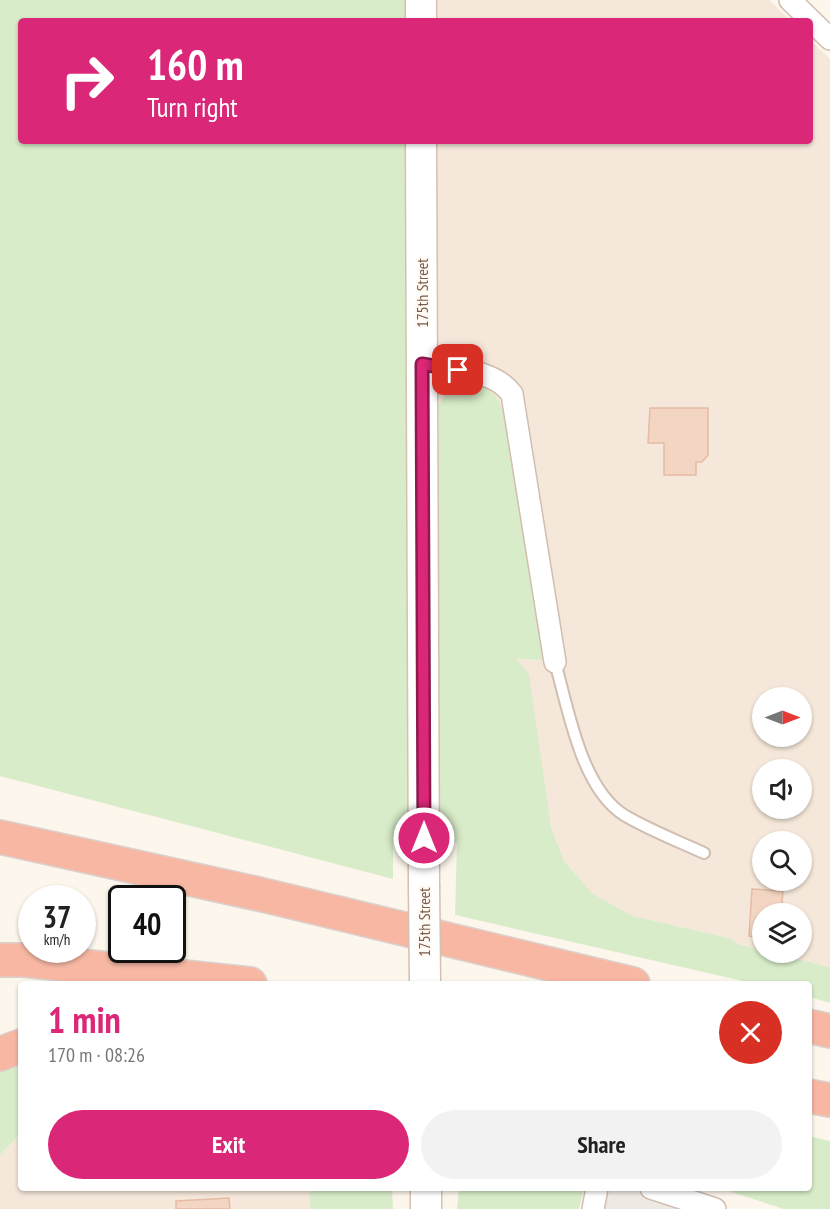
<!DOCTYPE html>
<meta charset="utf-8">
<style>
:root{--surface:#fff;--page:#f2f2f2;--text:#222;--muted:#767676;--accent:#db2777}
body{margin:0;font-family:"PT Sans Narrow",sans-serif;background:var(--page);color:var(--text);height:100vh;display:flex;flex-direction:column;font-size:22px;white-space:nowrap}
*{box-sizing:border-box;margin:0}
p{font-size:20px;color:var(--muted)}
.icon{flex:none;width:33px;height:33px;fill:none;stroke:currentColor;stroke-width:2;stroke-linecap:round;stroke-linejoin:round}
.map{position:relative;flex:1;overflow:hidden}
.panel{position:absolute;left:18px;top:981px;width:794px;height:210px;display:flex;flex-direction:column;background:var(--surface);border-radius:6px;box-shadow:0 2px 4px #0004}
.panel>*{flex:none}
.top-card{position:absolute;left:18px;top:18px;width:795px;height:126px;border-radius:6px;box-shadow:0 2px 4px #0004;background:#db2777;color:#fff;overflow:hidden}
.needle{width:39px;rotate:90deg}
.fabs{position:absolute;left:752px;top:687px;display:grid;gap:12px}
.fabs a{display:grid;place-items:center;width:60px;height:60px;border-radius:50%;background:var(--surface);box-shadow:0 2px 4px #0004;font-size:30px}
.speed{position:absolute;left:18px;top:885px;display:flex;gap:12px;font-size:30px;font-weight:700;text-align:center}
.speed>*{display:grid;place-content:center;width:78px;height:78px;border-radius:50%;background:var(--surface);box-shadow:0 2px 4px #0004;line-height:1}
.speed small{font-size:15px;font-weight:400}
.speed .limit{border:3px solid #111;border-radius:9px;background:#fff;color:#111}
.pin{position:absolute;display:grid;place-items:center;width:51px;height:51px;color:#fff;margin:-26px;border-radius:12px;box-shadow:0 3px 9px #0006}
.me{position:absolute;width:66px;margin:-33px;rotate:0deg;stroke-linejoin:round;filter:drop-shadow(0 0 4px #0008)}
.turn{display:flex;align-items:center;gap:21px;height:126px;padding:0 30px;font-size:27px}
.turn .icon{width:78px;height:78px;stroke-width:2.5}
.turn b{display:block;font-size:42px;line-height:51px}
.round{display:grid;place-items:center;flex:none;width:63px;height:63px;border-radius:32px;background:var(--page)}
.headline{display:flex;align-items:center;justify-content:space-between;height:102px;padding:0 30px}
h1{font-size:36px;font-weight:700;line-height:45px;color:var(--accent)}
.button{display:flex;gap:12px;margin-top:auto;padding:12px 30px}
.button a{flex:1;height:69px;border-radius:36px;background:var(--accent);color:#fff;font-size:24px;font-weight:700;line-height:69px;text-align:center}
.button a+a{background:var(--page);color:var(--text)}
.map>svg:first-child{display:block}
</style>
<div class="map">
<svg width="830" height="1209" viewBox="0 0 830 1209">
<rect width="100%" height="100%" fill="#fdf6ec"/>
<!-- residential -->
<g fill="#f5e8da" fill-rule="evenodd">
<polygon points="438,0 769,0 791,21 438,21"/>
<path d="M810 40 830 59V967L772 953 801 952V914H762V950L738 944 729 938 633 916 593 894 564 861 551 827 515 659 548 660 436 409 437 141H810ZM762 698H801V736H762ZM762 770H801V808H762ZM762 842H801V880H762Z"/>
<polygon points="21,1133 21,1188 309,1188 310,1209 0,1209 0,1155"/>
</g>
<!-- industrial -->
<polygon fill="#efe9e4" points="608,1188 631,1188 694,1209 600,1209 601,1198"/>
<!-- green -->
<g fill="#d8ecc9">
<polygon points="0,0 407,0 407,21 21,21 21,141 407,141 408,836 393,837 393,879 0,776"/>
<path d="M473 382C500 393 500 401 508 429L548 660 516 659 529 674 551 827 564 861 593 894 633 916 729 938 738 944 762 950V952L772 953 830 967V1003L809 997 808 984H756L455 915 457 842 438 843 436 409C446 393 453 383 473 382Z"/>
<polygon points="21,1064 21,1133 0,1155 0,1072"/>
<polygon points="809,1136 830,1141 830,1209 784,1209 719,1188 808,1188"/>
<polygon points="309,1188 392,1188 393,1209 310,1209"/>
<polygon points="459,1188 584,1188 579,1209 457,1209"/>
</g>
<!-- building -->
<g fill="#f3d5c3" stroke="#e6bba3" stroke-width="1.5">
<polygon points="650,408 708,408 708,455 702,462 696,462 696,475 664,475 664,443 648,443"/>
<polygon points="752,889 783,891 781,914 762,914 762,937 749,936"/>
<polygon points="229,1198 230,1209 176,1209 176,1201"/>
</g>
<g fill="none" stroke-linecap="round" stroke-linejoin="round">
<!-- lane casing -->
<g stroke="#d1beb0" stroke-width="14">
<path id="lane" d="M555 662C568 708 581 788 624 815 649 830 678 841 704 853"/>
</g>
<!-- street casing -->
<g stroke="#d1beb0" stroke-width="24">
<g id="street">
<polyline points="790,0 830,39"/>
<path d="M422 364C451 369 493 368 512 394L555 662"/>
<polyline points="651,1188 715,1209"/>
<polyline points="593,1209 597,1188"/>
</g>
</g>
<!-- secondary casing -->
<g stroke="#d6c0b0" stroke-width="33">
<g id="secondary">
<polyline points="421,0 421,21"/>
<polyline points="421,141 424,886"/>
<polyline points="426,1188 426,1209"/>
</g>
</g>
<!-- highway casing -->
<g stroke="#dad1cd" stroke-width="36">
<g id="highway">
<polyline points="0,837 263,895 633,984"/>
<polyline points="0,960 24,960 250,984"/>
<polyline points="808,1026 830,1031"/>
<polyline points="0,1054 21,1046"/>
<polyline points="808,1096 830,1100"/>
</g>
</g>
<!-- lane -->
<use href="#lane" stroke="#fff" stroke-width="10"/>
<!-- street -->
<use href="#street" stroke="#fff" stroke-width="21"/>
<!-- secondary -->
<use href="#secondary" stroke="#fff" stroke-width="30"/>
<!-- highway -->
<use href="#highway" stroke="#f7b7a3" stroke-width="33"/>
<!-- secondary-bridge casing -->
<g stroke="#d6c0b0" stroke-width="33" stroke-linecap="butt">
<polyline id="secondary-bridge" points="424,886 425,984"/>
</g>
<!-- secondary-bridge -->
<use href="#secondary-bridge" stroke="#fff" stroke-width="30"/>
</g>
<g fill="none" stroke-linecap="round" stroke-linejoin="round">
<!-- route casing -->
<g stroke="#8e194d" stroke-width="15">
<polyline id="route" points="424,838 422,364 458,370"/>
</g>
<!-- route -->
<use href="#route" stroke="#db2777" stroke-width="10"/>
</g>
<g text-anchor="middle" dominant-baseline="central" stroke-width="4.5" stroke-linejoin="round" paint-order="stroke">
<!-- street labels -->
<g font-size="16" fill="#7a5c4d" stroke="#fffaf3">
<text transform="translate(422 293) rotate(-90)">175th Street</text>
<text transform="translate(424 922) rotate(-90)">175th Street</text>
</g>
</g>
</svg>
<div class="fabs">
<a><svg class="needle" viewBox="-14 -14 28 28"><path d="M0-13l5 13h-10z" fill="#e53935"/><path d="M0 13l5-13h-10z" fill="#767676"/></svg></a>
<a><svg class="icon" aria-label="sound" viewBox="0 0 24 24"><path d="M4 9h4l5-4v14l-5-4H4zM17 9q2 3 0 6"/></svg></a>
<a><svg class="icon" aria-label="search" viewBox="0 0 24 24"><circle cx="10" cy="10" r="6"/><path d="M15 15l6 6"/></svg></a>
<a><svg class="icon" aria-label="layers" viewBox="0 0 24 24"><path d="M12 4l9 5-9 5-9-5zM3 14l9 5 9-5"/></svg></a>
</div>
<div class="speed"><div>37<small>km/h</small></div><div class="limit">40</div></div>
<div class="pin" style="left:458px;top:370px;background:#d93025"><svg class="icon" aria-label="arrive" viewBox="0 0 24 24"><path d="M6 21V4h12l-3 4 3 4H6"/></svg></div>
<svg class="me" style="left:424px;top:838px" viewBox="-20 -20 40 40"><circle r="17" fill="#db2777" stroke="#fff" stroke-width="3"/><path d="M0-11L8 9 0 5-8 9z" fill="#fff"/></svg>
<div class="top-card">
<div class="turn"><svg class="icon" aria-label="right" viewBox="0 0 24 24"><path d="M7 20v-9h11M14 6l5 5-5 5"/></svg><div><b>160 m</b>Turn right</div></div>
</div>
<section class="panel">
<div class="headline"><div><h1>1 min</h1><p>170 m · 08:26</p></div><a class="round" style="background:#d93025;color:#fff"><svg class="icon" aria-label="close" viewBox="0 0 24 24"><path d="M6 6l12 12M18 6L6 18"/></svg></a></div>
<div class="button"><a>Exit</a><a>Share</a></div>
</section>
</div>
